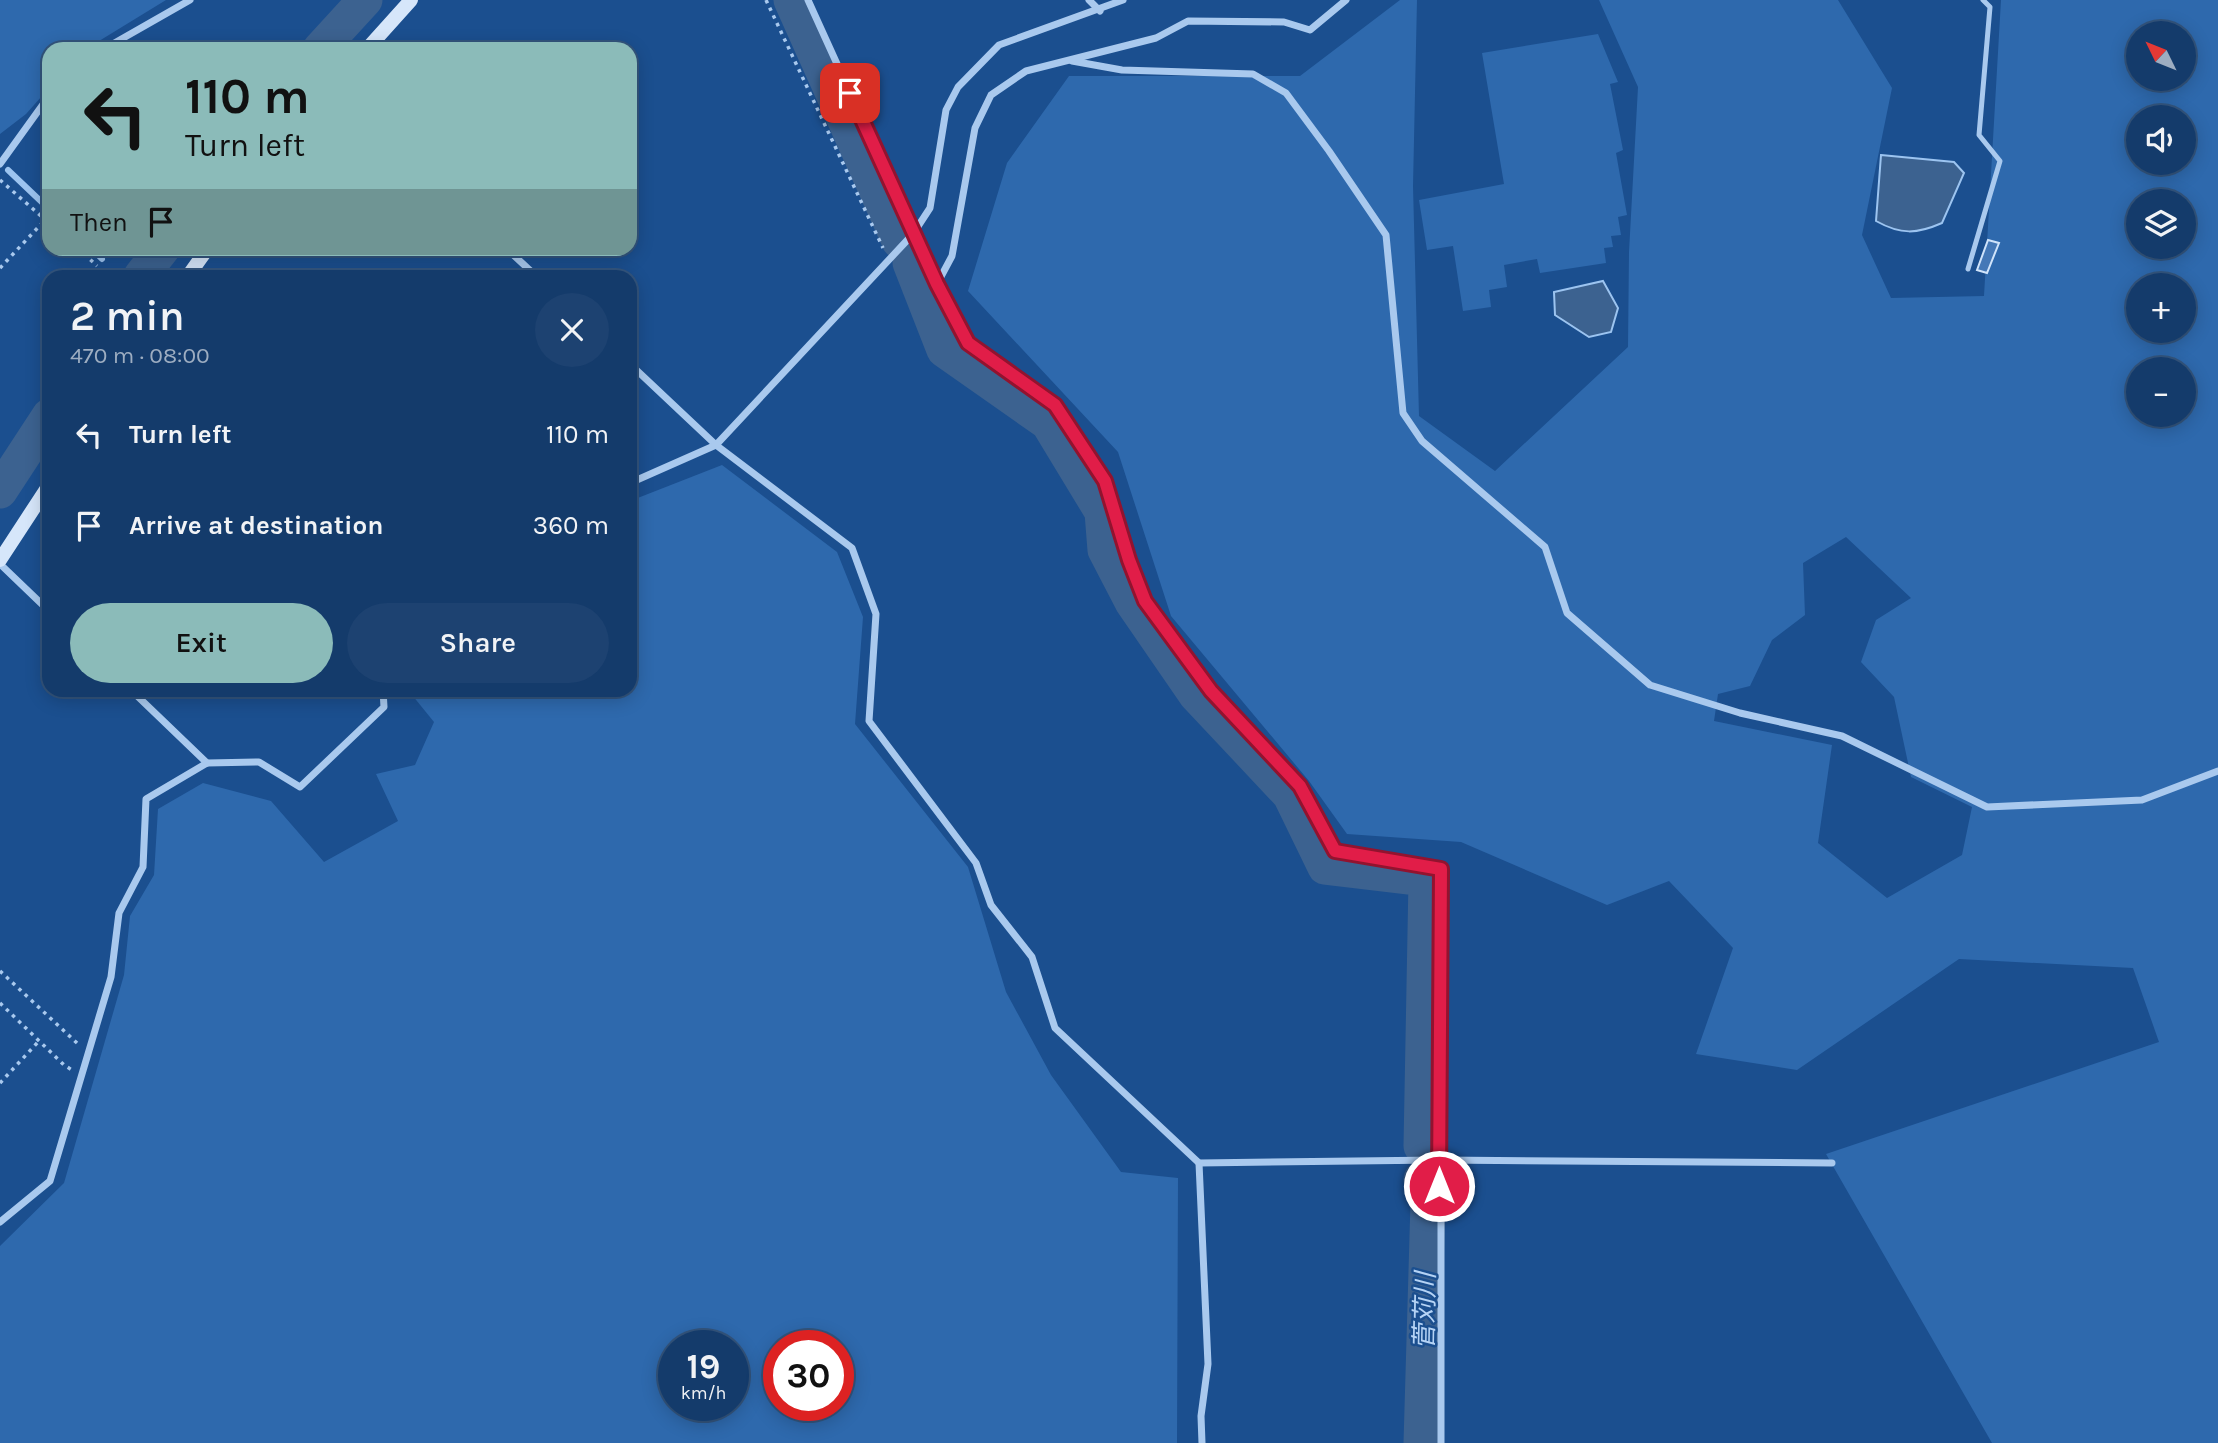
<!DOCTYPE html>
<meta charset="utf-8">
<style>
:root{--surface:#143b6b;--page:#1d4271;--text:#f1f3f6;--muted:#9dadc1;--line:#33557e;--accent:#8bbbb9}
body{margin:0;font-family:Karla,"Noto Sans JP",sans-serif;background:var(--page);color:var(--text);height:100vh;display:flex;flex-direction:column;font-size:26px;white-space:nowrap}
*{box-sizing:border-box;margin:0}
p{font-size:23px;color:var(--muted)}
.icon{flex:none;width:38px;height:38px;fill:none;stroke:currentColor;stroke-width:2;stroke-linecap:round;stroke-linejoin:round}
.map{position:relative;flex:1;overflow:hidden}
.panel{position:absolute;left:42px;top:270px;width:595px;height:427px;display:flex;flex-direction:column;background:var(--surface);border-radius:21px;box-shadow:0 4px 18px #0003,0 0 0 2px var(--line)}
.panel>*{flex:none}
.guide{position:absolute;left:42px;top:42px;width:595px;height:214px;border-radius:21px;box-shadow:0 4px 18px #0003,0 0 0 2px var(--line);background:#8bbbb9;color:#111;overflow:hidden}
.needle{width:46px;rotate:313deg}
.tools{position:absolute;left:2126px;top:21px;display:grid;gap:14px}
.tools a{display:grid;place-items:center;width:70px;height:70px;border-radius:50%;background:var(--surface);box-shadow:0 4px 18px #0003,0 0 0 2px var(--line);font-size:35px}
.speed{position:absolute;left:658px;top:1330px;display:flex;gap:14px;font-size:35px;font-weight:700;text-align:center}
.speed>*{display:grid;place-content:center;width:91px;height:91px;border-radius:50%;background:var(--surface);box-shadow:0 4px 18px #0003,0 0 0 2px var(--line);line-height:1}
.speed small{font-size:18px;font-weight:400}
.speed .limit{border:10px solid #d22;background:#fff;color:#111}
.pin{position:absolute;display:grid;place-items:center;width:60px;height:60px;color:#fff;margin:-30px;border-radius:14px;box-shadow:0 4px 10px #0006}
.me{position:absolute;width:77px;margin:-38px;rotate:0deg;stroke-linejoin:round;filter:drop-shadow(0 0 5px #0008)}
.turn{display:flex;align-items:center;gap:24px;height:147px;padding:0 28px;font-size:32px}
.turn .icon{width:91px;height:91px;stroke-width:2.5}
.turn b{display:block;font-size:49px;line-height:60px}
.then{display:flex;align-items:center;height:66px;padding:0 28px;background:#0003;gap:14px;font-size:26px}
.round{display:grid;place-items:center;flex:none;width:74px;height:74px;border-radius:37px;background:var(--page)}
.overview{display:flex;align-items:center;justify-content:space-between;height:119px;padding:0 28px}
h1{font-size:42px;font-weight:600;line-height:52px}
.cta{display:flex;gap:14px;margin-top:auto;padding:14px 28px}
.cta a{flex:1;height:80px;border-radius:42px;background:var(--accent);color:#111;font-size:28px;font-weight:600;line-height:80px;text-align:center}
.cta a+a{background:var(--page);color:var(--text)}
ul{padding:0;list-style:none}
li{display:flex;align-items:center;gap:21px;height:91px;padding:0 28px}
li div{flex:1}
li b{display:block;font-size:26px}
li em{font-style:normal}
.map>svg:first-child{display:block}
</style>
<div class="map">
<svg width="2218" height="1443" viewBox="0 0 2218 1443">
<rect width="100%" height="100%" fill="#1b4f8f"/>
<!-- green -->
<g fill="#2e69ad" fill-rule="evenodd">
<polygon points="0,0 166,0 86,49 49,49 49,88 26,114 0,134"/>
<path d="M1400 0H1417L1413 186 1419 416 1495 471 1628 347 1629 252 1638 87 1599 0H1838L1892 88 1862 235 1891 298 1984 296 2001 0H2218V1443H1992L1826 1154 2159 1042 2133 968 1959 959 1797 1070 1696 1054 1733 948 1669 881 1607 905 1461 842 1347 834 1309 781 1171 616 1118 452 968 291 1007 163 1069 76H1300ZM2138 33H2184V79H2138ZM2138 117H2184V163H2138ZM2138 201H2184V247H2138ZM2138 285H2184V331H2138ZM2138 369H2184V415H2138ZM1846 537 1911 598 1876 620 1861 662 1894 697 1911 777 1972 807 1962 855 1887 898 1818 843 1832 745 1714 721 1718 694 1750 686 1772 640 1805 615 1803 563Z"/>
<polygon points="1598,34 1618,82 1610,84 1623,150 1616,153 1627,215 1618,217 1621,235 1611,236 1613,247 1604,248 1606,263 1540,273 1537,259 1504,265 1507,287 1489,290 1491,307 1463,311 1453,246 1427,250 1419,200 1504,184 1482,53"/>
<path d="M722 465 837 552 863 617 855 724 968 867 1006 992 1051 1075 1121 1172 1178 1178 1177 1443H0V1246L64 1183 124 975 130 916 154 875 158 809 203 783 271 801 324 862 398 821 376 774 415 765 434 722 408 690H630V501ZM674 1346H733V1405H674ZM779 1346H838V1405H779Z"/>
</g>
<!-- water -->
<g fill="#3c6290" stroke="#9cc4f0" stroke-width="2">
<path d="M1881 155 1954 162 1964 173 1942 223C1917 234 1901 235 1876 221Z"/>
<polygon points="1603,281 1618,308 1611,332 1589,337 1555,315 1554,292"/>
</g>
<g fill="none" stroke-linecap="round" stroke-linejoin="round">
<!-- stream -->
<g stroke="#9cc4f0" stroke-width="6">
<polyline points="8,170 49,209"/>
<polyline points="91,248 102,259"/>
</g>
<!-- river -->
<g stroke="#3c6290" stroke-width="35">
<polyline points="791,0 899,241"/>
<polyline points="320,49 365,0"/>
<polyline points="910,263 944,350 1048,423 1102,512 1105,550 1132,602 1196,695 1290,795 1325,867 1426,879 1421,1146"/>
<polyline points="141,276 163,248"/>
<polyline points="0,491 49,416"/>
<polyline points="1421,1179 1428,1202 1421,1443"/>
</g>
</g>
<!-- building -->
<polygon fill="#4478b7" stroke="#cfe3fa" stroke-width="2" points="1988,240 1999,243 1987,273 1977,270"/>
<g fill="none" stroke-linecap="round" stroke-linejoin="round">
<!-- path -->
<g stroke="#a9c9ee" stroke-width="3.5" stroke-dasharray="3.5 5" stroke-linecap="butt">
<polyline points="766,0 883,248"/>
<polyline points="0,180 49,223"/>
<polyline points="78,248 97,266"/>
<polyline points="0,268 45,220"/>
<polyline points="0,971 78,1044"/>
<polyline points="0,1003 64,1065 72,1070"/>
<polyline points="0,1083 39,1041"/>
</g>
<!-- lane -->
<polyline stroke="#a9c9ee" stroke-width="5" points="1968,269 2000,161 1979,135 1990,7 1983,0"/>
<!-- street -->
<g stroke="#a9c9ee" stroke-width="7">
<polyline points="808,0 937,284 968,343 1055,405 1105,481 1129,560 1145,601 1211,691 1300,786 1335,851 1441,869 1441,1443"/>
<polyline points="1089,0 1100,11"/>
<polyline points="104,49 190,0"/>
<polyline points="1072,61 1122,70 1253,74 1286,93 1329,151 1386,235 1403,413 1422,441 1545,547 1567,613 1650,685 1740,713 1842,736 1987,807 2142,800 2218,771"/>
<polyline points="0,164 49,96"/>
<polyline points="506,248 536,276"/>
<polyline points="937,284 952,256 975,128 991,95 1026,71 1156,38 1188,21 1284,22 1310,30 1346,0"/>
<polyline points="630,364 716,445 852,548 876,614 869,721 976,863 991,905 1032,957 1055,1028 1199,1163 1439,1160 1832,1163"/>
<polyline points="630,483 716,445 913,234 930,208 946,110 958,87 999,45 1123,0"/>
<polyline points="0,564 49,611"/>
<polyline points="131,690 207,763"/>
<polyline points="1199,1163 1208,1364 1201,1416 1202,1443"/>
<polyline points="0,1222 50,1181 111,977 119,913 143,867 146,799 207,763 259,762 300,787 384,707 383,690"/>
</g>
<!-- secondary -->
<g stroke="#d6e6fa" stroke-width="14">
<polyline points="367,49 411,0"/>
<polyline points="188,276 208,248"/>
<polyline points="0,560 49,485"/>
</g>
</g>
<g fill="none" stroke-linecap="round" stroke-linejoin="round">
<!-- route casing -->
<g stroke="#92132f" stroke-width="18">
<polyline id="route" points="850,93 937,284 968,343 1055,405 1105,481 1129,560 1145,601 1211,691 1300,786 1335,851 1441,869 1439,1186"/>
</g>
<!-- route -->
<use href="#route" stroke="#e11d48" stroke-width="12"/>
</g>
<g text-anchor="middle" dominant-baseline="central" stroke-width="5" stroke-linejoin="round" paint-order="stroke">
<!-- water labels -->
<g font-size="26" font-style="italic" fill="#b5d3f5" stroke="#1b4f8f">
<text transform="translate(1425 1311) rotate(-89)">菅苅川</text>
</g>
</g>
</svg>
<div class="tools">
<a><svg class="needle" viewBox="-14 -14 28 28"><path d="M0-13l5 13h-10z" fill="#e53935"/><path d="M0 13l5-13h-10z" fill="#9dadc1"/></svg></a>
<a><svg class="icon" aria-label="sound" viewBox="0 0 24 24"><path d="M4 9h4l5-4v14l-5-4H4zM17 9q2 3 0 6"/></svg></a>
<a><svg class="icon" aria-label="layers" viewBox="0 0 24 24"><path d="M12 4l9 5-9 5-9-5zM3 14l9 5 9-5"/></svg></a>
<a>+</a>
<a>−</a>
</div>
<div class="speed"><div>19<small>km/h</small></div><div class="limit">30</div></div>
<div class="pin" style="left:850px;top:93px;background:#d93025"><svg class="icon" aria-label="arrive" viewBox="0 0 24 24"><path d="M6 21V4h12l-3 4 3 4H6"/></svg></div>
<svg class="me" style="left:1439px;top:1186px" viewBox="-20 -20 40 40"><circle r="17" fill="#e11d48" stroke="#fff" stroke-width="3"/><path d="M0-11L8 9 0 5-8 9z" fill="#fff"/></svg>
<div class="guide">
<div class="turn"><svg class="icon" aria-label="left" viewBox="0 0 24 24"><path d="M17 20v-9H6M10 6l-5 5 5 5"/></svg><div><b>110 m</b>Turn left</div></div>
<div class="then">Then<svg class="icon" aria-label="arrive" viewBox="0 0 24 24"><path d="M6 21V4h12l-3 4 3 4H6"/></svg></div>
</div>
<section class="panel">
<div class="overview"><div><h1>2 min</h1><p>470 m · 08:00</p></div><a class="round"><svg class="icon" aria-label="close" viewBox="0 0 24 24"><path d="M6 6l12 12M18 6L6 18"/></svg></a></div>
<ul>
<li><svg class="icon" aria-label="left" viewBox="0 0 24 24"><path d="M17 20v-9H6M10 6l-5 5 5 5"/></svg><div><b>Turn left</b></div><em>110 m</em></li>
<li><svg class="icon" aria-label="arrive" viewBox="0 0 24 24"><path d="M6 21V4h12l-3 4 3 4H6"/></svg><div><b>Arrive at destination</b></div><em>360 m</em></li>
</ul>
<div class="cta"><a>Exit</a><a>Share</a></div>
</section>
</div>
